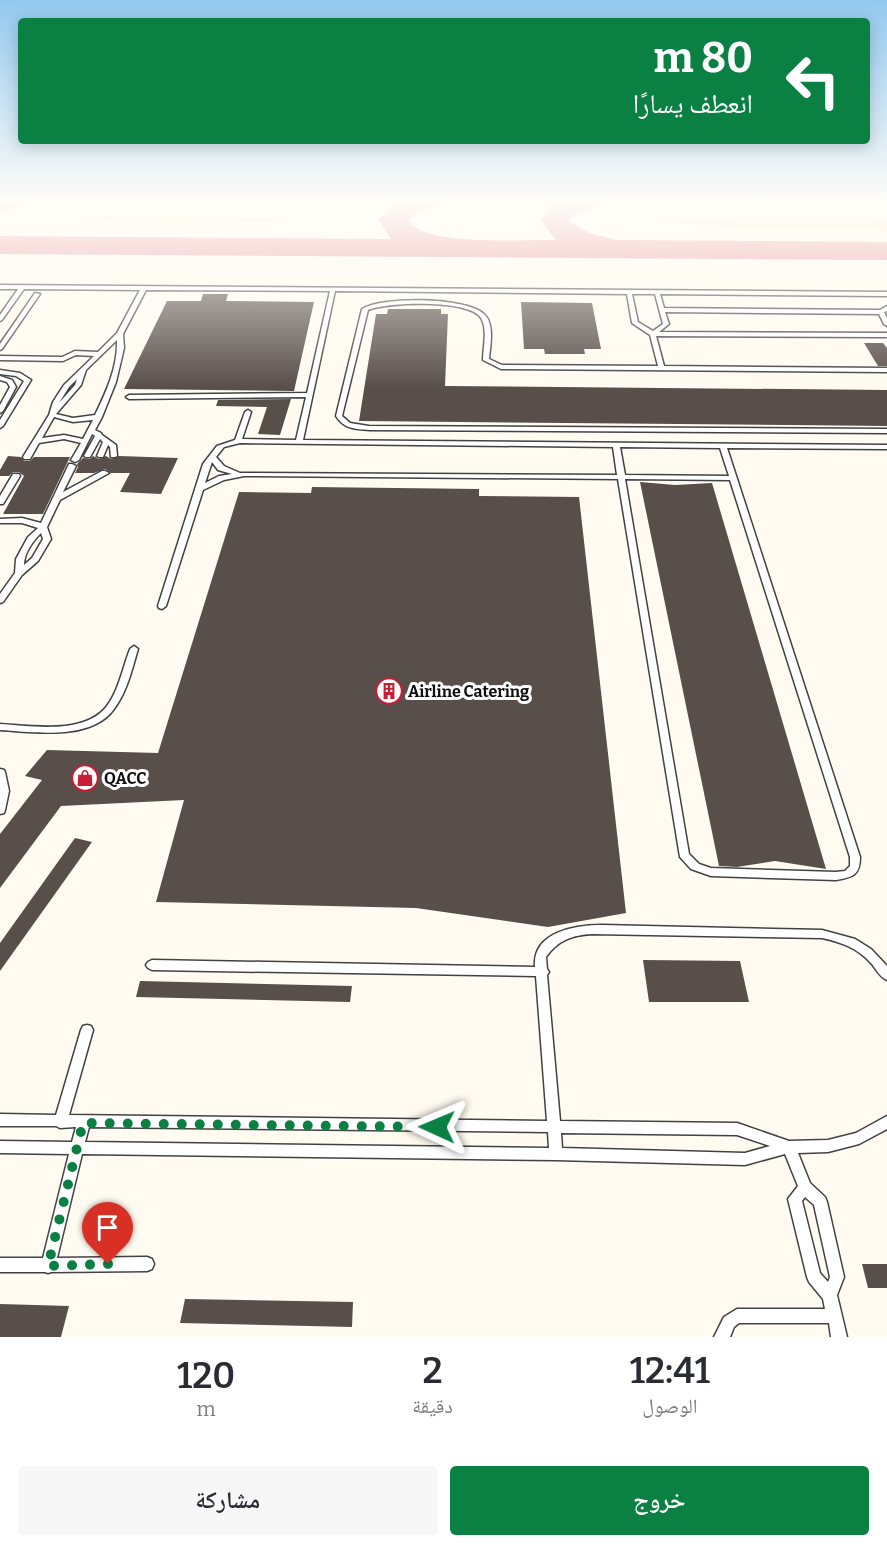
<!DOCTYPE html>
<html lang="ar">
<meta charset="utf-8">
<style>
:root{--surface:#fff;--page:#f7f7f7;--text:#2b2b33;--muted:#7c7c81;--accent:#0b8043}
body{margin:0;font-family:Bitter,"Noto Naskh Arabic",serif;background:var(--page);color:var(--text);direction:rtl;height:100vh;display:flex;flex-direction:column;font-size:22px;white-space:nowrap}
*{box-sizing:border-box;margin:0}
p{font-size:20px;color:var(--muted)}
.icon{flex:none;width:33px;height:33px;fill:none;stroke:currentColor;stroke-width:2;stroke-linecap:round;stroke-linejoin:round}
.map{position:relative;height:1337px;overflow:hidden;direction:ltr}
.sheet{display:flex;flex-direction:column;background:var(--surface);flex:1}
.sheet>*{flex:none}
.guide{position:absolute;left:18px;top:18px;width:852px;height:126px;border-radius:6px;box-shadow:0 3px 15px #0003;direction:rtl;background:#0b8043;color:#fff;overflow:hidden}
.pin{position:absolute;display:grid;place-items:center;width:51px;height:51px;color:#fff;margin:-62px -26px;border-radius:50% 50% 50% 0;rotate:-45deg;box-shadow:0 0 6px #0007}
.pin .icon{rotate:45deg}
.me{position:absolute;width:66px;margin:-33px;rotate:271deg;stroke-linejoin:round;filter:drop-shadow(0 0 4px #0008)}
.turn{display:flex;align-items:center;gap:21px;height:126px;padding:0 18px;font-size:27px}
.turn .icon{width:78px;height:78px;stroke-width:2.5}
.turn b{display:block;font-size:42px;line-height:51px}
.eta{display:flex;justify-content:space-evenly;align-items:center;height:102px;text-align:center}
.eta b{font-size:36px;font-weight:600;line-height:42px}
.action{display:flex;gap:12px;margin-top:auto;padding:12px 18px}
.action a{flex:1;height:69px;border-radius:6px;background:var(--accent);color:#fff;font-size:24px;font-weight:600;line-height:69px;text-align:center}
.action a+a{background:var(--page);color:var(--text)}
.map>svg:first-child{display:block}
</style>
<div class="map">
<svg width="887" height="1337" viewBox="0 0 887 1337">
<rect width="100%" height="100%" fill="#fffbf0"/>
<!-- sand -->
<g fill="#fee8b9">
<polygon points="162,215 290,219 289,221 182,225 72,219"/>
<polygon points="762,217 887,218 887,230 776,230 655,221"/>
</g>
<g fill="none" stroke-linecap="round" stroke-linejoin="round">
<!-- taxiway -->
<g fill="#e48c92" fill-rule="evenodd">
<polygon points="0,201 23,201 19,207 0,211"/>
<path d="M397 201H439L435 207 417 212 408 221C426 247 525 239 556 240L541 221 552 203 560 201H600L596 207 573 215 569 221 589 233 617 240 887 242V260L0 254V236L391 239 379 220Z"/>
</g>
</g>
<!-- building -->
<g fill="#584e4a">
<polygon points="203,294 228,294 226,301 314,302 294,391 124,389 167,301 201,301"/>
<polygon points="521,302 592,303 601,349 584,349 585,354 545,354 544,349 524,349"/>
<polygon points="388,309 441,309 441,314 448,314 445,386 887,390 887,426 359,421 376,314 387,314"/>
<polygon points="864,343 883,343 887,348 887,366 878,366"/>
<polygon points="291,399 280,435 258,434 267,407 216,406 218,400"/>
<polygon points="8,456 21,457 24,461 30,461 34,457 70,457 43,514 3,514 24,476 19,472 13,472 9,476 0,476 0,470"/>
<polygon points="93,456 99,459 106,456 111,459 119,456 178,458 161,494 120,492 130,473 111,473 105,469 94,473 75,473 78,467 77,464 83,458 90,459"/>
<polygon points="640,482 675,485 712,483 826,869 775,861 737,867 719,866"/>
<polygon points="312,487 479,489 479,496 579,497 626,913 548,927 416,908 156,902 184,800 61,806 0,888 0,834 42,780 25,776 47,750 158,753 239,492 311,493"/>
<polygon points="75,838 92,842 0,971 0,943"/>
<polygon points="643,960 740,961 749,1002 649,1002"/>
<polygon points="140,981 352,986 350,1002 136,997"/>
<polygon points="862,1264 887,1264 887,1288 868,1288"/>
<polygon points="185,1299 353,1302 352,1327 180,1323"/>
<polygon points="0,1304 69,1306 61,1337 0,1337"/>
</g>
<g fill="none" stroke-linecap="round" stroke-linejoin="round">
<!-- service casing -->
<g stroke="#424242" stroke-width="3">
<g id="service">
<path d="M0 285 887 292V296L660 294 664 308 880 310 887 306V311L884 312 887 318V326L884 324 879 314 665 312 669 324 659 332 887 333V337L656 336 664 366 887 368V372L501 369 483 360C483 348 488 329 481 318 469 299 387 302 368 310L342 416 350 423 369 426 887 429V433L369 430C355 429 344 429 336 416L362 309C382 296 466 297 484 314 495 324 490 346 489 359L502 365 658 366 650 335 632 323 627 294 335 291 303 440 887 445V449L727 448 860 857C860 876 852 877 836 880L711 876 691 869 680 857 618 479 244 476 224 480 203 490 166 606 162 609 159 608 158 606 203 464 217 446 235 440 245 412 248 410 251 412 242 439 296 440 306 397 129 399 126 397 129 395 307 393 330 291 146 290 123 334 124 348 116 382 102 417 95 430 101 433 102 435 116 445 117 456 115 457H111L110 447 108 445 103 457H99L97 456 103 442 100 439 90 457H86L84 456 95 436 92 434 79 460 75 462 71 460 81 443 64 439 39 443 30 459H24L23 457 49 415 53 402 64 385 94 356 76 355 63 361 0 360V356L62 357 75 351 98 352 117 333 140 290 24 289 2 320 0 321V315L18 289H0ZM632 294H655L663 324 653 331 638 322ZM117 340C118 367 106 392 95 415L73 418 56 414 81 385 86 370ZM77 379 75 385 59 403 69 387ZM54 417 73 422 93 420 83 439 64 435 42 438ZM240 443 613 447 617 475 240 473 224 466 216 457 224 447ZM620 447 720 448 729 476 625 475ZM212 462 218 470 232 474 219 476 205 483ZM625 479 730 480 850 857V866L845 871 836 872 711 868 699 864 689 854Z"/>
<polygon points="35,293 40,294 2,349 0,350 0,344"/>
<polygon points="0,370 20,373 31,380 3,426 0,428 0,420 24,381 16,376 0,374"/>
<polygon points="0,376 12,380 16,387 3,411 0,413 0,405 10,387 7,382 0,380"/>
<path d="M69 464H72L76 466 63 492 102 471H105L109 473 60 500 47 527 51 539 38 561 22 575 3 602 0 603V594L15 573 16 559 28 537 38 528 22 523H0V519L22 518 41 523ZM41 533 43 539 32 558 24 565C24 553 33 541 41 533Z"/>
<polygon points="13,474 19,474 20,476 3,504 0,504 0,496"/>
<path d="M134 646 138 649C132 669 127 692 114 709 91 741 34 732 0 730V724C32 726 85 735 107 706 119 690 123 667 130 649Z"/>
<polygon points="0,769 4,770 5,772 9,791 5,810 4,813 0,814"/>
<path d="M602 925 822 930 855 939 871 949 887 966V980C879 977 876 968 870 962 857 948 841 942 822 938L592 934C573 935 558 940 546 957L547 969 549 972 547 975 560 1121 737 1123 789 1141 828 1140 856 1133 887 1116V1129L859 1144 828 1152 798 1153 810 1183 825 1197 827 1202 844 1277 837 1295 847 1337H831L829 1323H739L734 1327 730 1337H714L724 1317 737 1309H825L823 1299 809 1282 807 1277 788 1199 798 1186 785 1154 745 1165 556 1160 82 1154 57 1258 147 1257 152 1259 154 1264 152 1269 147 1271 51 1272 48 1273 45 1272H0V1258H43L69 1154 0 1153V1141L72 1142 76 1127 60 1128 56 1126H0V1114L56 1115 81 1030 83 1026 87 1025 91 1026 93 1030 69 1115 547 1121 536 976 152 970 148 968 146 965 148 962 152 960 535 967C532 932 575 925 602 925ZM89 1127 548 1132 549 1148 85 1142ZM561 1133 737 1135 770 1146 745 1153 562 1148ZM805 1197 814 1205 830 1277 828 1282 820 1273 802 1201Z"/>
</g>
</g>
<!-- service -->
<use href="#service" fill="#fff" fill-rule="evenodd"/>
</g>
<!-- sky -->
<linearGradient id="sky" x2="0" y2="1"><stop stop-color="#92c8ef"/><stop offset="0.52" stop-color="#fffdf8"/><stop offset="1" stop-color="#fffdf8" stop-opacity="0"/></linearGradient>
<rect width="887" height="388" fill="url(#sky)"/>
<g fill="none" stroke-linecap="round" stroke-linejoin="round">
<!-- route -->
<polyline stroke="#0b8043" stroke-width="10" stroke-dasharray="0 18" points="108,1264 48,1266 83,1123 437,1127"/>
</g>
<!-- icons -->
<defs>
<g id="building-ring" transform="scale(1.35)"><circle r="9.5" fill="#fff" stroke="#c81d35" stroke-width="1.5"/><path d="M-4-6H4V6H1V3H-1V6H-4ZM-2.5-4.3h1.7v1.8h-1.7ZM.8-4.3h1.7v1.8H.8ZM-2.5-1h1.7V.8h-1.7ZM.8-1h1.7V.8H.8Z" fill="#c81d35"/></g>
<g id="shop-ring" transform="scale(1.35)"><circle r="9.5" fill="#fff" stroke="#c81d35" stroke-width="1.5"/><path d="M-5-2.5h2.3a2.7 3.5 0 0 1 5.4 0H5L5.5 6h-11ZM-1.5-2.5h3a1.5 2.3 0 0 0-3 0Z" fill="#c81d35"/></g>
</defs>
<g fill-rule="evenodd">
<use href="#building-ring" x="389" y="691"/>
<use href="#shop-ring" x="85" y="778"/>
</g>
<g text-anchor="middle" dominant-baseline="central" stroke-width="6" stroke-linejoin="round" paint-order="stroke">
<!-- poi labels -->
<g font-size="16" font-weight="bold" fill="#0f0f0f" stroke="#fff" text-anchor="start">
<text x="408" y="691">Airline Catering</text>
<text x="104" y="778">QACC</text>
</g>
</g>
</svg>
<div class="pin" style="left:108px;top:1264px;background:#d93025"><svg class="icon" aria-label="arrive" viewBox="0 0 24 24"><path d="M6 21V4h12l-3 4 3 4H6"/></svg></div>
<svg class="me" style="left:437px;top:1127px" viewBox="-20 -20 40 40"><path d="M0-17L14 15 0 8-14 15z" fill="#0b8043" stroke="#fff" stroke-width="4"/></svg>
<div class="guide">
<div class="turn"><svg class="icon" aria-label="left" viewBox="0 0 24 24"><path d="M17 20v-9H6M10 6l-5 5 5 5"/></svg><div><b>80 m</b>انعطف يسارًا</div></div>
</div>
</div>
<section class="sheet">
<div class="eta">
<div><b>12:41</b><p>الوصول</p></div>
<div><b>2</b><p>دقيقة</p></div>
<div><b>120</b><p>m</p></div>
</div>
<div class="action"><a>خروج</a><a>مشاركة</a></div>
</section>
